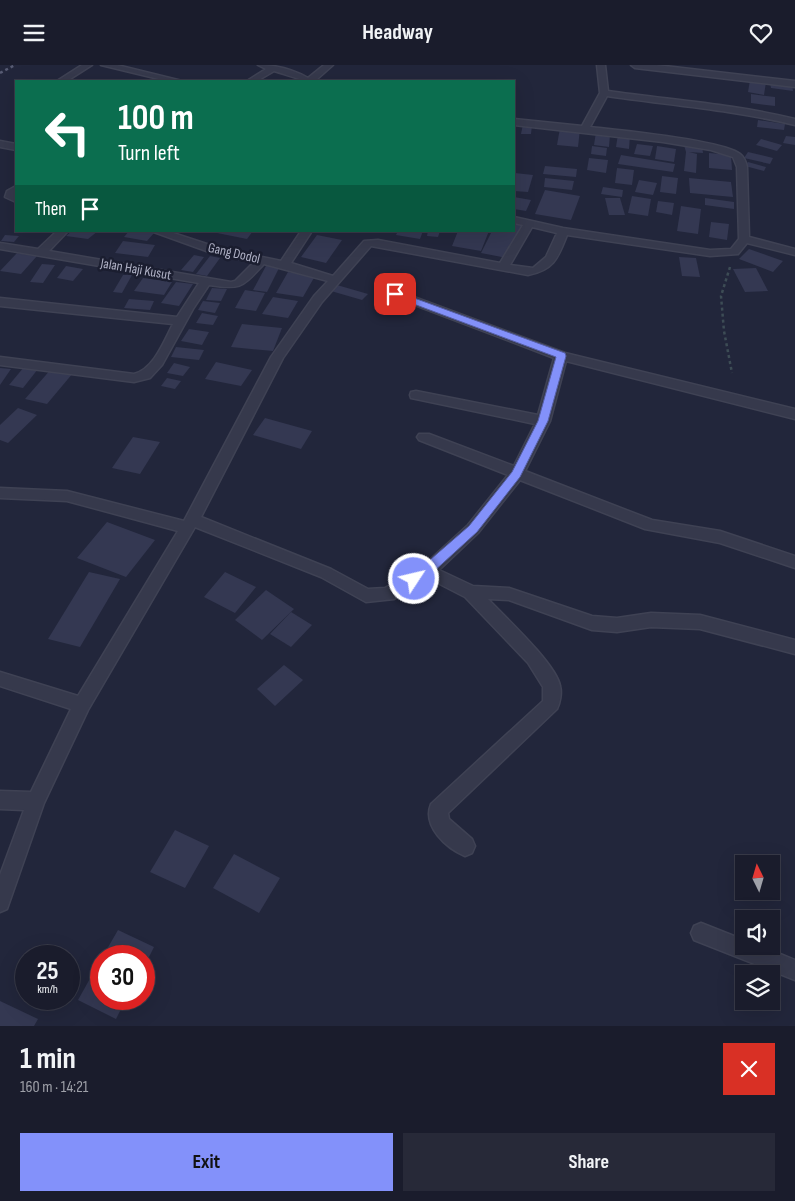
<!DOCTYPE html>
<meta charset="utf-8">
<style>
:root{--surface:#1a1c2c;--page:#272938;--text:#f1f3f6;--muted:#9fa1a9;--line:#383a48;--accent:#8391fa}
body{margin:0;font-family:"Sofia Sans Condensed",sans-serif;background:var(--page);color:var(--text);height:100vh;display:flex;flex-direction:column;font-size:19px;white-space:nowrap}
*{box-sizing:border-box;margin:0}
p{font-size:16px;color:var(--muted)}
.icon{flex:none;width:28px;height:28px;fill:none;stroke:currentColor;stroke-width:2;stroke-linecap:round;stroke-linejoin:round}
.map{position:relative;height:961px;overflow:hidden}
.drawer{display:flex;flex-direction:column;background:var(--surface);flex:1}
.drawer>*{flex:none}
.top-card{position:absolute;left:15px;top:15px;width:500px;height:152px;border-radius:0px;box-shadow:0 5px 20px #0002,0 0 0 1px var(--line);background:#0b6e4f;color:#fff;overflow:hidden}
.needle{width:32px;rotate:355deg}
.tools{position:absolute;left:735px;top:790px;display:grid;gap:10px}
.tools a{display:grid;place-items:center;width:45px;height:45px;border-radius:0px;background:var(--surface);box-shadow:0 5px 20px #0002,0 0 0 1px var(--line);font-size:25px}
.speed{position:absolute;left:15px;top:880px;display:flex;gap:10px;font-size:25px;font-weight:700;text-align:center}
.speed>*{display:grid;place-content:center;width:65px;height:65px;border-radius:50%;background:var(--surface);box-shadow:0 5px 20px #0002,0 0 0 1px var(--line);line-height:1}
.speed small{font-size:12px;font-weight:400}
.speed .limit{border:8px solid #d22;background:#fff;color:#111}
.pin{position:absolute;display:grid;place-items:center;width:42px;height:42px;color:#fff;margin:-21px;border-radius:10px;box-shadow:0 2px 8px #0006}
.me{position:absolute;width:55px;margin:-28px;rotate:55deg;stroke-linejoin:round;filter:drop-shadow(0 0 4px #0008)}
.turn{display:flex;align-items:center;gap:18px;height:105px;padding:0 20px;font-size:22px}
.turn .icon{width:65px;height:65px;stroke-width:2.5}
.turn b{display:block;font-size:35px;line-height:42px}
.then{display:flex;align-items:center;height:48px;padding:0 20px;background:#0003;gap:10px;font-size:19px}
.round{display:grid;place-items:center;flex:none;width:52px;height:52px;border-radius:0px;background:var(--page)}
.overview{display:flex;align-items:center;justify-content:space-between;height:85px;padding:0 20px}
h1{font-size:30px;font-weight:700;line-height:38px}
.button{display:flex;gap:10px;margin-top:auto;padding:10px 20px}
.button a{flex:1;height:58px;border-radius:0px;background:var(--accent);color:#111;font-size:20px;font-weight:700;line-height:58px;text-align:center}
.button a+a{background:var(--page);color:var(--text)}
header{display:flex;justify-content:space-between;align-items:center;height:65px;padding:0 20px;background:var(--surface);font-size:22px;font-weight:700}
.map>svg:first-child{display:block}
</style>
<header><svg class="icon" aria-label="menu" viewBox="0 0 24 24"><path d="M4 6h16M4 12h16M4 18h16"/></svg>Headway<svg class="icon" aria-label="heart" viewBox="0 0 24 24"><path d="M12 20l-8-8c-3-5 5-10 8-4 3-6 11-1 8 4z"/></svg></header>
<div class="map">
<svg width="795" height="961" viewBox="0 0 795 961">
<rect width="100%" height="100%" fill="#22263b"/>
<!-- building -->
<g fill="#343852">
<polygon points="750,15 766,17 764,30 748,27"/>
<polygon points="770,18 792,20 793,26 771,23"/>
<polygon points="751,29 775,32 775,41 751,38"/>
<polygon points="758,55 785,59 784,65 757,62"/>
<polygon points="523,59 532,60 531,69 521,69"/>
<polygon points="560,63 580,64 578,82 557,80"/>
<polygon points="596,67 610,69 609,82 594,80"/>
<polygon points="618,69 630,70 629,84 616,82"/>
<polygon points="786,71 795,72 795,80 783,78"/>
<polygon points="761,74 782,80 777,86 756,80"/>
<polygon points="637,79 653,81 650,91 634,89"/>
<polygon points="684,80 702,81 703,88 689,87 697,89 696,108 684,106 686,87"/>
<polygon points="592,81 607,83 606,91 591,89"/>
<polygon points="657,81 676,84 674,97 655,94"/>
<polygon points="748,87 773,93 770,99 744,93"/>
<polygon points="709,88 731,90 732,105 709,103"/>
<polygon points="621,90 675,99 673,107 618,99"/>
<polygon points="589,93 608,95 606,108 587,105"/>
<polygon points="748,97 766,102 764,106 745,101"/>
<polygon points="545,101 577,104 576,112 543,109"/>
<polygon points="617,103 634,105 632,120 615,118"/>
<polygon points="515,108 533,110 528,127 514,126"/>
<polygon points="662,111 678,113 676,129 660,127"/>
<polygon points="545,113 574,116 572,125 544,122"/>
<polygon points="689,113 731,117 733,132 690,128"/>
<polygon points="639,115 657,118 653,130 635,127"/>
<polygon points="603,122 623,125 622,132 601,129"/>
<polygon points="545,125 580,131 571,155 535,149"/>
<polygon points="632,131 651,134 648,151 628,148"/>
<polygon points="514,132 531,135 526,146 514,144"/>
<polygon points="605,133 620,133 625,150 609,150"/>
<polygon points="705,133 734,137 734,144 705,140"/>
<polygon points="658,136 674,138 672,150 656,147"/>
<polygon points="681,141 701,144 698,169 677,166"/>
<polygon points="514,156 524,158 507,193 481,188 492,166 514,166"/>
<polygon points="711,157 729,159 727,175 709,172"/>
<polygon points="72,166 98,166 88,174 66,171"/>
<polygon points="129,166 146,166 154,168 147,176 124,172"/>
<polygon points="207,166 253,166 247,174"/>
<polygon points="398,166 423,166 420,174 396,170"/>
<polygon points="428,166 440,166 438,172 427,171"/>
<polygon points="458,166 489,166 481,186 452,181"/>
<polygon points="5,170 19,171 14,177 1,176"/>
<polygon points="317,170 342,175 326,198 301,192"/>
<polygon points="123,176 155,180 148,192 115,188"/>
<polygon points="749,184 783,196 773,207 739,194"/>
<polygon points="17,188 37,191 21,209 0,206"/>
<polygon points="194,190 204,192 193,207 181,205"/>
<polygon points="210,191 220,193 207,211 196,209"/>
<polygon points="679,192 696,193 700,212 682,211"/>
<polygon points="42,199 55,200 43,218 30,217"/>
<polygon points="267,199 280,201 267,227 253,225"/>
<polygon points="66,201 83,204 73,216 57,213"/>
<polygon points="756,203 768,226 745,227 733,204"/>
<polygon points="288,207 315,211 303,232 276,228"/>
<polygon points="123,210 132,210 122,228 113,227"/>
<polygon points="143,213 172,217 164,230 134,226"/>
<polygon points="176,217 193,219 179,241 161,238"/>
<polygon points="337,220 368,229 362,235 331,226"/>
<polygon points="212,223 227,224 221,236 206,235"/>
<polygon points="245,225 265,228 256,246 235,243"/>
<polygon points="273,232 298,236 288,253 262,249"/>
<polygon points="129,234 154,236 150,245 124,243"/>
<polygon points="203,236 220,238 215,248 198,245"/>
<polygon points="202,248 218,251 213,260 196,258"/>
<polygon points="242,259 282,263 273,286 231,282"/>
<polygon points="189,264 209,267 202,280 181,276"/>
<polygon points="176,282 204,285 199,295 171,292"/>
<polygon points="216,297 252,305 241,321 205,314"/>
<polygon points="174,298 190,302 183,311 167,308"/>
<polygon points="24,302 38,304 23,323 9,320"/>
<polygon points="0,303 11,304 0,320"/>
<polygon points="52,303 73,308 47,339 25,334"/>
<polygon points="167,313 181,316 175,324 161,321"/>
<polygon points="18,343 37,350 8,378 0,375 0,360"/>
<polygon points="265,353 312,366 301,384 253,370"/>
<polygon points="133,372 160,377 140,409 112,403"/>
<polygon points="107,457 155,475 126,512 77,493"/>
<polygon points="89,507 120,514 80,582 48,574"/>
<polygon points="225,507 256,522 235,548 204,532"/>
<polygon points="266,525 294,544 262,575 235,555"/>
<polygon points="291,547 312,560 291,582 270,569"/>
<polygon points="284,600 303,615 275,641 257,624"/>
<polygon points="175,765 209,781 185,823 150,807"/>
<polygon points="234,789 280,813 259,848 213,823"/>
<polygon points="118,865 154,882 144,902 144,891 103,891"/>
<polygon points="101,894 101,934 126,934 116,954 78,935"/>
<polygon points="0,936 38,954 34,961 0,961"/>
</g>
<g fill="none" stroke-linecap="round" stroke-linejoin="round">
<!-- minor casing -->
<g stroke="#3f4254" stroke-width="3">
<g id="minor">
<polygon points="82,0 92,0 67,16 57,16"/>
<polygon points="101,0 117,0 182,16 167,16"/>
<path d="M258 0C276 0 292 4 308 13L324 0H333L315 16C300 16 289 10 274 6L257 16H247L266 4Z"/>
<path d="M597 0H605L608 26C670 35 734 39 795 54V60C734 45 669 40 607 31L590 62C617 65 723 75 740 89 744 92 746 97 747 102L749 172 795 184V190L747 178 738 189 710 191 567 170C558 193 554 205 528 210L371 181 322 237 283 293 201 452 331 504 368 524 385 523 422 502 468 460 508 410 419 375 417 372 419 369H429L514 401 535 359 416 334 411 333 410 330 411 327 416 326 538 350 554 293 391 231 389 229 391 227 395 225 565 288 795 344V354L566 296 550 356 525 406 652 455 720 466 795 491V503L720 478 645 464 520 415 478 468 439 505 473 521 509 523 592 551 617 553 651 548 700 550 795 575V589L700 564 651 562 617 567 592 565 509 535 488 534C504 551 557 600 560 621 562 628 560 638 557 644L448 748 449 754 472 774 475 781 472 788 465 791C446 783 422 761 431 739L543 636V622L528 598 465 532 428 513 394 534 366 537 321 512 195 462 88 645 44 738 7 844 0 847V810L24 745 0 744V726L31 727 71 644 0 621V607L78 631 178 466 67 436 0 433V423L67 426 184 456 271 292 314 231 328 216 264 199C242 222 242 225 209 220L193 244 162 300 150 313 134 317 0 300V292L134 309C154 304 164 276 173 259L0 241V233L177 252 199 218 0 184V178L38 184 57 166H68L49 186 231 217 235 216 254 197 212 188 151 166H167L219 183 281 196 301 166H312L291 198 333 211 364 176 378 175 500 198 523 160 514 158V152L563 163 710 185 731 184 739 174 737 102 733 92 711 85 663 77 514 60V54L582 61 600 28ZM532 162 557 168 546 192 533 203 510 200Z"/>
<polygon points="631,0 656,0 795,16 795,22 635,3"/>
<polygon points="0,76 16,79 16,85 0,82"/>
<polygon points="16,121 16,137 5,132 7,126"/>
<polygon points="701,858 744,875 744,881 761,881 795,895 795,915 694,875 691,868 694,861"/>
</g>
</g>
<!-- path -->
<polyline stroke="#3d4c55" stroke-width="2.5" stroke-dasharray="3 3" stroke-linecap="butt" points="730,202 721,231 724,266 732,308"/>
<!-- minor -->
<use href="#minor" fill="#36394c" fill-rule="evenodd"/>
<!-- rail -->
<polyline stroke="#575b73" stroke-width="2.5" stroke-dasharray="3 3" stroke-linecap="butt" points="0,8 15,0"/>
</g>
<!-- route -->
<polygon fill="#8391fa" stroke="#555ea2" points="395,226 565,288 566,291 548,356 520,412 477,467 431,509 414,518 410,517 408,514 469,461 512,407 538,356 556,292 392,231 392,227"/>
<g text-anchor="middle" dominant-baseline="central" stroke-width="5" stroke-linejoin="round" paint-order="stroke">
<!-- far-street labels -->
<g font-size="14" fill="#b1b3c7" stroke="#1b1e30">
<text transform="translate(234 188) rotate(13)">Gang Dodol</text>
<text transform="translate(136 204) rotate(10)">Jalan Haji Kusut</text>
</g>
</g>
</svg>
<div class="tools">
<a><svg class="needle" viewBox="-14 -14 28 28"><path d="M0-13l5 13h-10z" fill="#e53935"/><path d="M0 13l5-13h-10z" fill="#9fa1a9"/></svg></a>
<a><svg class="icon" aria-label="sound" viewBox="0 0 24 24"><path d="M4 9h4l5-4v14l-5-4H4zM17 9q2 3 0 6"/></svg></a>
<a><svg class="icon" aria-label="layers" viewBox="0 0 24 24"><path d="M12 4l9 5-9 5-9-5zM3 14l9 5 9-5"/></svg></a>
</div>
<div class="speed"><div>25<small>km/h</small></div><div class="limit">30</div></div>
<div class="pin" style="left:395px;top:229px;background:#d93025"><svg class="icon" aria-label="arrive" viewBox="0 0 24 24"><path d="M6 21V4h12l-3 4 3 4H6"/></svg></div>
<svg class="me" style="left:414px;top:514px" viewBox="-20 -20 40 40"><circle r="17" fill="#8391fa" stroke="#fff" stroke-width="3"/><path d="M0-11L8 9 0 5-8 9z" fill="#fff"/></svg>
<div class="top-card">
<div class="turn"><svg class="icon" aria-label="left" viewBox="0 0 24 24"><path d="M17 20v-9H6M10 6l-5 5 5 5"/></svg><div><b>100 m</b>Turn left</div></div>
<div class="then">Then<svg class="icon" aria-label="arrive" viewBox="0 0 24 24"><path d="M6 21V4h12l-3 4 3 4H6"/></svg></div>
</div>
</div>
<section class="drawer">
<div class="overview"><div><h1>1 min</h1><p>160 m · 14:21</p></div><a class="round" style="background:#d93025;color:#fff"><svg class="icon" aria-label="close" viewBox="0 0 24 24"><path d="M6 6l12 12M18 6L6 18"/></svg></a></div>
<div class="button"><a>Exit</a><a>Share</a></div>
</section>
